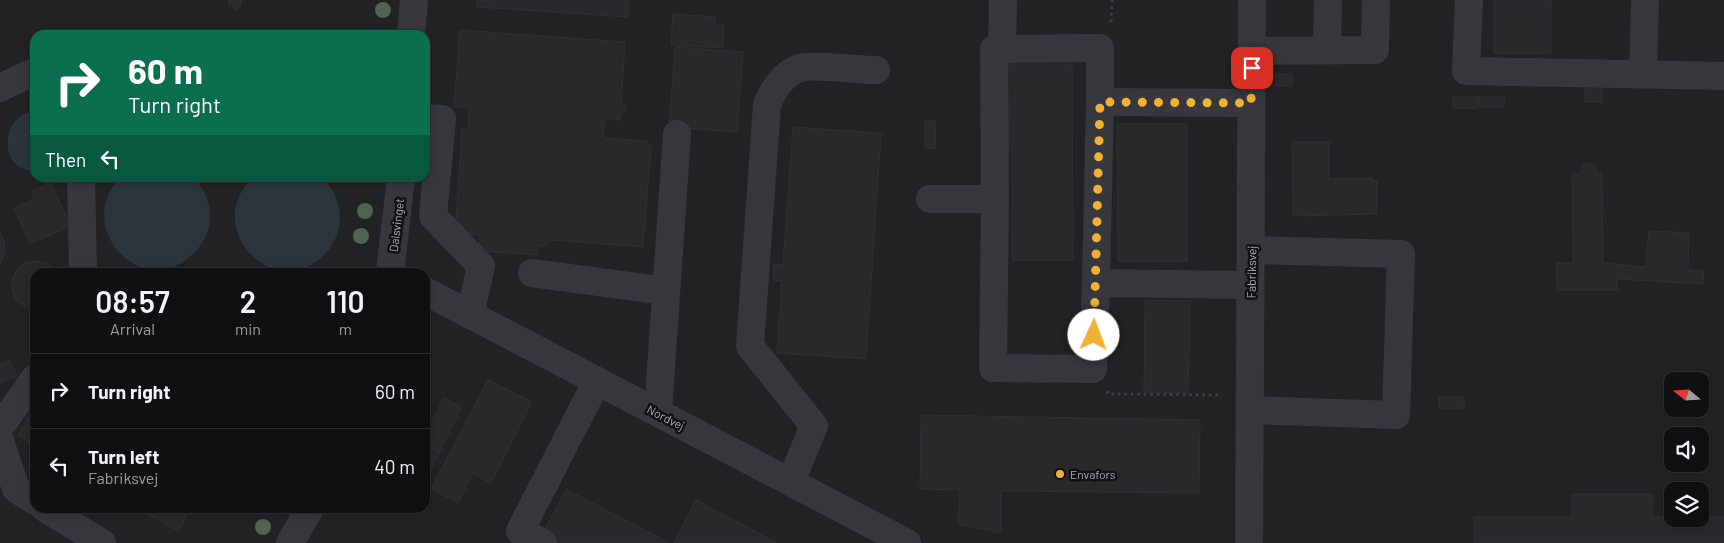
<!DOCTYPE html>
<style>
:root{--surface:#101012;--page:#19191b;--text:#f1f3f6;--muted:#9c9d9f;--line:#303032}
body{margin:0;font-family:Barlow,sans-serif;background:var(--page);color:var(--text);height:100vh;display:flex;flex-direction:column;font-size:19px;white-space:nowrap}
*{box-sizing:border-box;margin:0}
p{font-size:16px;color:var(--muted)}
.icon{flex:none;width:28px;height:28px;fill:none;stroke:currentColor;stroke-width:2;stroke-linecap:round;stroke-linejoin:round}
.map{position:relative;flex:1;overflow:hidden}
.details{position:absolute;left:30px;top:268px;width:400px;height:245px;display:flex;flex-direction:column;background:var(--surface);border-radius:15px;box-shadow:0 2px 8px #0003,0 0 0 1px var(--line)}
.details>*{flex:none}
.banner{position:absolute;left:30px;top:30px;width:400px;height:152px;border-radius:15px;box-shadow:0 2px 8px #0003,0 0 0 1px var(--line);background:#0b6e4f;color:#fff;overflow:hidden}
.needle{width:32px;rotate:288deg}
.buttons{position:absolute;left:1664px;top:372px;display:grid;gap:10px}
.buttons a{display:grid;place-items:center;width:45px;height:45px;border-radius:10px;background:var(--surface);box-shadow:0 2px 8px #0003,0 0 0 1px var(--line);font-size:25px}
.pin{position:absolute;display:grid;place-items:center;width:42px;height:42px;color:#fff;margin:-21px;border-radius:10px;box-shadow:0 2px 8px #0006}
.me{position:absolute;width:55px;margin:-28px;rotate:2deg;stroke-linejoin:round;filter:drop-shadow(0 0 4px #0008)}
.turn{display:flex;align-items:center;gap:18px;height:105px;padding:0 15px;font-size:22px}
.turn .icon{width:65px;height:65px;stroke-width:2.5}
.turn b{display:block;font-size:35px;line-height:42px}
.then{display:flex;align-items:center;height:48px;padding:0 15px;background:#0003;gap:10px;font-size:19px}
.eta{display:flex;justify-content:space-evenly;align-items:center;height:85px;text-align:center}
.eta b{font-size:30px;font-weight:600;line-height:35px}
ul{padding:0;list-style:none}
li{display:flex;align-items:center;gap:15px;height:75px;padding:0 15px;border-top:1px solid var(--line)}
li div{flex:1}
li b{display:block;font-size:19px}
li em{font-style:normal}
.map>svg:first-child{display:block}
</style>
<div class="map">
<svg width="1724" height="543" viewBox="0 0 1724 543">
<rect width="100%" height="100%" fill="#161618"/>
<!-- built -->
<path fill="#222225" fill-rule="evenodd" d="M0 0H1724V543H0ZM35 35H425V178H35ZM35 272H425V508H35ZM1672 381H1700V409H1672ZM1672 436H1700V464H1672ZM1672 491H1700V519H1672Z"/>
<!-- water -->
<g fill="#2c353c">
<path d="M27 113 35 114V170C0 173 0 122 27 113Z"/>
<path d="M120 178H194C207 191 212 208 209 226 206 240 199 249 188 258 140 299 73 226 120 178Z"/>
<path d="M252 178H322C336 191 342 207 339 226 337 239 331 249 321 258 270 301 203 227 252 178Z"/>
</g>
<!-- building -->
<g fill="#29292c" stroke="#303034">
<polygon points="242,0 240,7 236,9 229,5 229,0"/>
<polygon points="477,0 629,0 628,17 477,7"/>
<rect x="1494" y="0" width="57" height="53"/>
<polygon points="673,14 716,17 715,24 724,24 723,48 671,45"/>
<polygon points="460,30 625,42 621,106 626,106 625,112 621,112 620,120 605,118 603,138 647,141 651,149 643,247 551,240 544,246 538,246 537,255 479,251 480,235 455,233 462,128 468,128 469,108 454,107"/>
<polygon points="675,47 743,52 737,132 669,127"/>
<polygon points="1002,64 1072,64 1073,260 1012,260 1012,149 1001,149"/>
<rect x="1276" y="74" width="16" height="12"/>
<rect x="1585" y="88" width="17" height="14"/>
<rect x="1453" y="97" width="25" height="11"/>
<polygon points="1479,97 1505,97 1504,107 1480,107"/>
<polygon points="925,121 935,121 936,148 925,148"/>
<polygon points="1117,124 1187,124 1187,261 1118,261"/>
<polygon points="793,127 881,133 866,359 777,353 782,281 773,280 774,264 783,265"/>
<polygon points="1292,142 1329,142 1329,179 1373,178 1373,181 1377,181 1377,214 1293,216"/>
<polygon points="1591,163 1596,167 1596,173 1602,173 1603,263 1646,267 1649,231 1689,233 1688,270 1704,271 1703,284 1617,279 1617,290 1557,290 1556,263 1573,263 1572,174 1581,174 1583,165"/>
<polygon points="51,183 70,226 30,244 14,208 35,199 31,192"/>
<polygon points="0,232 4,241 4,253 0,265"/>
<polygon points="36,261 47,263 56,272 35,272 35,310 25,307 16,300 12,290 12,280 17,270 25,263"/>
<polygon points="1145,300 1190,301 1188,393 1144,392"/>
<polygon points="10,360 17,376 0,383 0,364"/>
<polygon points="488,380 532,402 491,483 473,474 458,503 431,489"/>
<rect x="1439" y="397" width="25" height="11"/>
<polygon points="444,398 462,407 440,451 425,443 425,435"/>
<polygon points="35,405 35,445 18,436"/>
<polygon points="921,415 1200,420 1199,493 1001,491 1001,533 958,524 960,490 920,489"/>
<polygon points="425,444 440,452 425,481"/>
<polygon points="566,489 669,543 558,543 542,535"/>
<polygon points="1572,494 1653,494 1652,517 1724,517 1724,543 1474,543 1474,517 1572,517"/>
<polygon points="696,500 777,543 674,543"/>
<polygon points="135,508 191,508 179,531"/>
</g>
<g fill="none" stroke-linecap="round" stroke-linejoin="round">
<!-- path -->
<g stroke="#3d3f44" stroke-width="3" stroke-dasharray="2.5 4" stroke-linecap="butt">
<polyline points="1111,22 1112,0"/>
<polyline points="1107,391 1108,394 1222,395"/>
</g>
<!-- minor -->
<g stroke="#37383d" stroke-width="28">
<polyline points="1469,0 1466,71 1724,76"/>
<polyline points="411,35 414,0"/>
<polyline points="1002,49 1003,0"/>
<polyline points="1327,50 1328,0"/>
<polyline points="1252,51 1375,50 1376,0"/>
<polyline points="1643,74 1645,0"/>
<polyline points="0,88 29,74 35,76"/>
<polyline points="425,118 442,119 433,216 481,266 470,315"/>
<polyline points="81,178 83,272"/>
<polyline points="930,199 995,199 993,368 1093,369 1096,283"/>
<polyline points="995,199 994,49 1100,48 1100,102"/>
<polyline points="390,272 401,178"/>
<polyline points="532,273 666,291"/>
<polyline points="1250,285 1096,283 1100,102 1251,103"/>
<polyline points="425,291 907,543"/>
<polyline points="1250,410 1396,415 1401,254 1251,250"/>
<polyline points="658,412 677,134"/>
<polyline points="0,427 35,378"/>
<polyline points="0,441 16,489 35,501"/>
<path d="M791 481 814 426 750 346 767 105C773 89 782 75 799 68 810 64 861 70 876 70"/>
<polyline points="45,508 102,543"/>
<polyline points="290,543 310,508"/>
<polyline points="543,543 520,531 597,381"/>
<polyline points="1249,543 1252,0"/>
</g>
</g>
<!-- trees -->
<g fill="#506452">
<circle cx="383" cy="10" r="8"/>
<circle cx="365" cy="211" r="8"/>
<circle cx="361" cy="236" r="8"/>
<circle cx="263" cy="527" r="8"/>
</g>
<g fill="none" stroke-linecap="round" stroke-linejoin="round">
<!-- route -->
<polyline stroke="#f2b134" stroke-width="9" stroke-dasharray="0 16.2" points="1094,335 1100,102 1251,103 1252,68"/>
</g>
<!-- markers -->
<circle fill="#f2b134" stroke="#111113" stroke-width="2" cx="1060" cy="474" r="5"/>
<g text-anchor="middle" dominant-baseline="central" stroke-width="5" stroke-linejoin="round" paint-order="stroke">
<!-- street labels -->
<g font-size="12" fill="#a8adb8" stroke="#111113">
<text transform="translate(396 225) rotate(-83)">Dalsvinget</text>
<text transform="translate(1251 272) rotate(-89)">Fabriksvej</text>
<text transform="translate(666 417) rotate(27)">Nordvej</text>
</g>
<!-- poi labels -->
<g font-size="12" fill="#a8adb8" stroke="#111113" text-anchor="start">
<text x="1070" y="474">Envafors</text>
</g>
</g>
</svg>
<div class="buttons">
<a><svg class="needle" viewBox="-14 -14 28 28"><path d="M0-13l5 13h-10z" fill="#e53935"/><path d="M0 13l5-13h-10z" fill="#9c9d9f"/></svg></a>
<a><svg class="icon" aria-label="sound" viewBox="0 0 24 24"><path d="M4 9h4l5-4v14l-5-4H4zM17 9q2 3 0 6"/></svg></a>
<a><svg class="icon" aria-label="layers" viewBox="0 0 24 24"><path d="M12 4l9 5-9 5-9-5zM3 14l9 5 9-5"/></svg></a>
</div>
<div class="pin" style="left:1252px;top:68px;background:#d93025"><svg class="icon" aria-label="arrive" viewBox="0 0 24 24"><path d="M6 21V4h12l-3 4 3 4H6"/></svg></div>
<svg class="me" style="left:1094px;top:335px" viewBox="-20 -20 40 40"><circle r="19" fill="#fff"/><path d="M0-13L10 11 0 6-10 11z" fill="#f2b134"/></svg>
<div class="banner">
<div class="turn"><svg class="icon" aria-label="right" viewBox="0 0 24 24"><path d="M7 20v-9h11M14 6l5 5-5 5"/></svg><div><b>60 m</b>Turn right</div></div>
<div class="then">Then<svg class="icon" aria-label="left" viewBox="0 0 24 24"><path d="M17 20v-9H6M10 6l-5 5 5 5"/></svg></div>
</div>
<section class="details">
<div class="eta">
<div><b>08:57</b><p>Arrival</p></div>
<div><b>2</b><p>min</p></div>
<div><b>110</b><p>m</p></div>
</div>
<ul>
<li><svg class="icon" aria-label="right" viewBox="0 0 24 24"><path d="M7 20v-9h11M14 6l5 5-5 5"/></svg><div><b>Turn right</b></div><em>60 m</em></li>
<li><svg class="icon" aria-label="left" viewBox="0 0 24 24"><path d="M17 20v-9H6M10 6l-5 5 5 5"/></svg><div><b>Turn left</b><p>Fabriksvej</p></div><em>40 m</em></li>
</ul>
</section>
</div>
